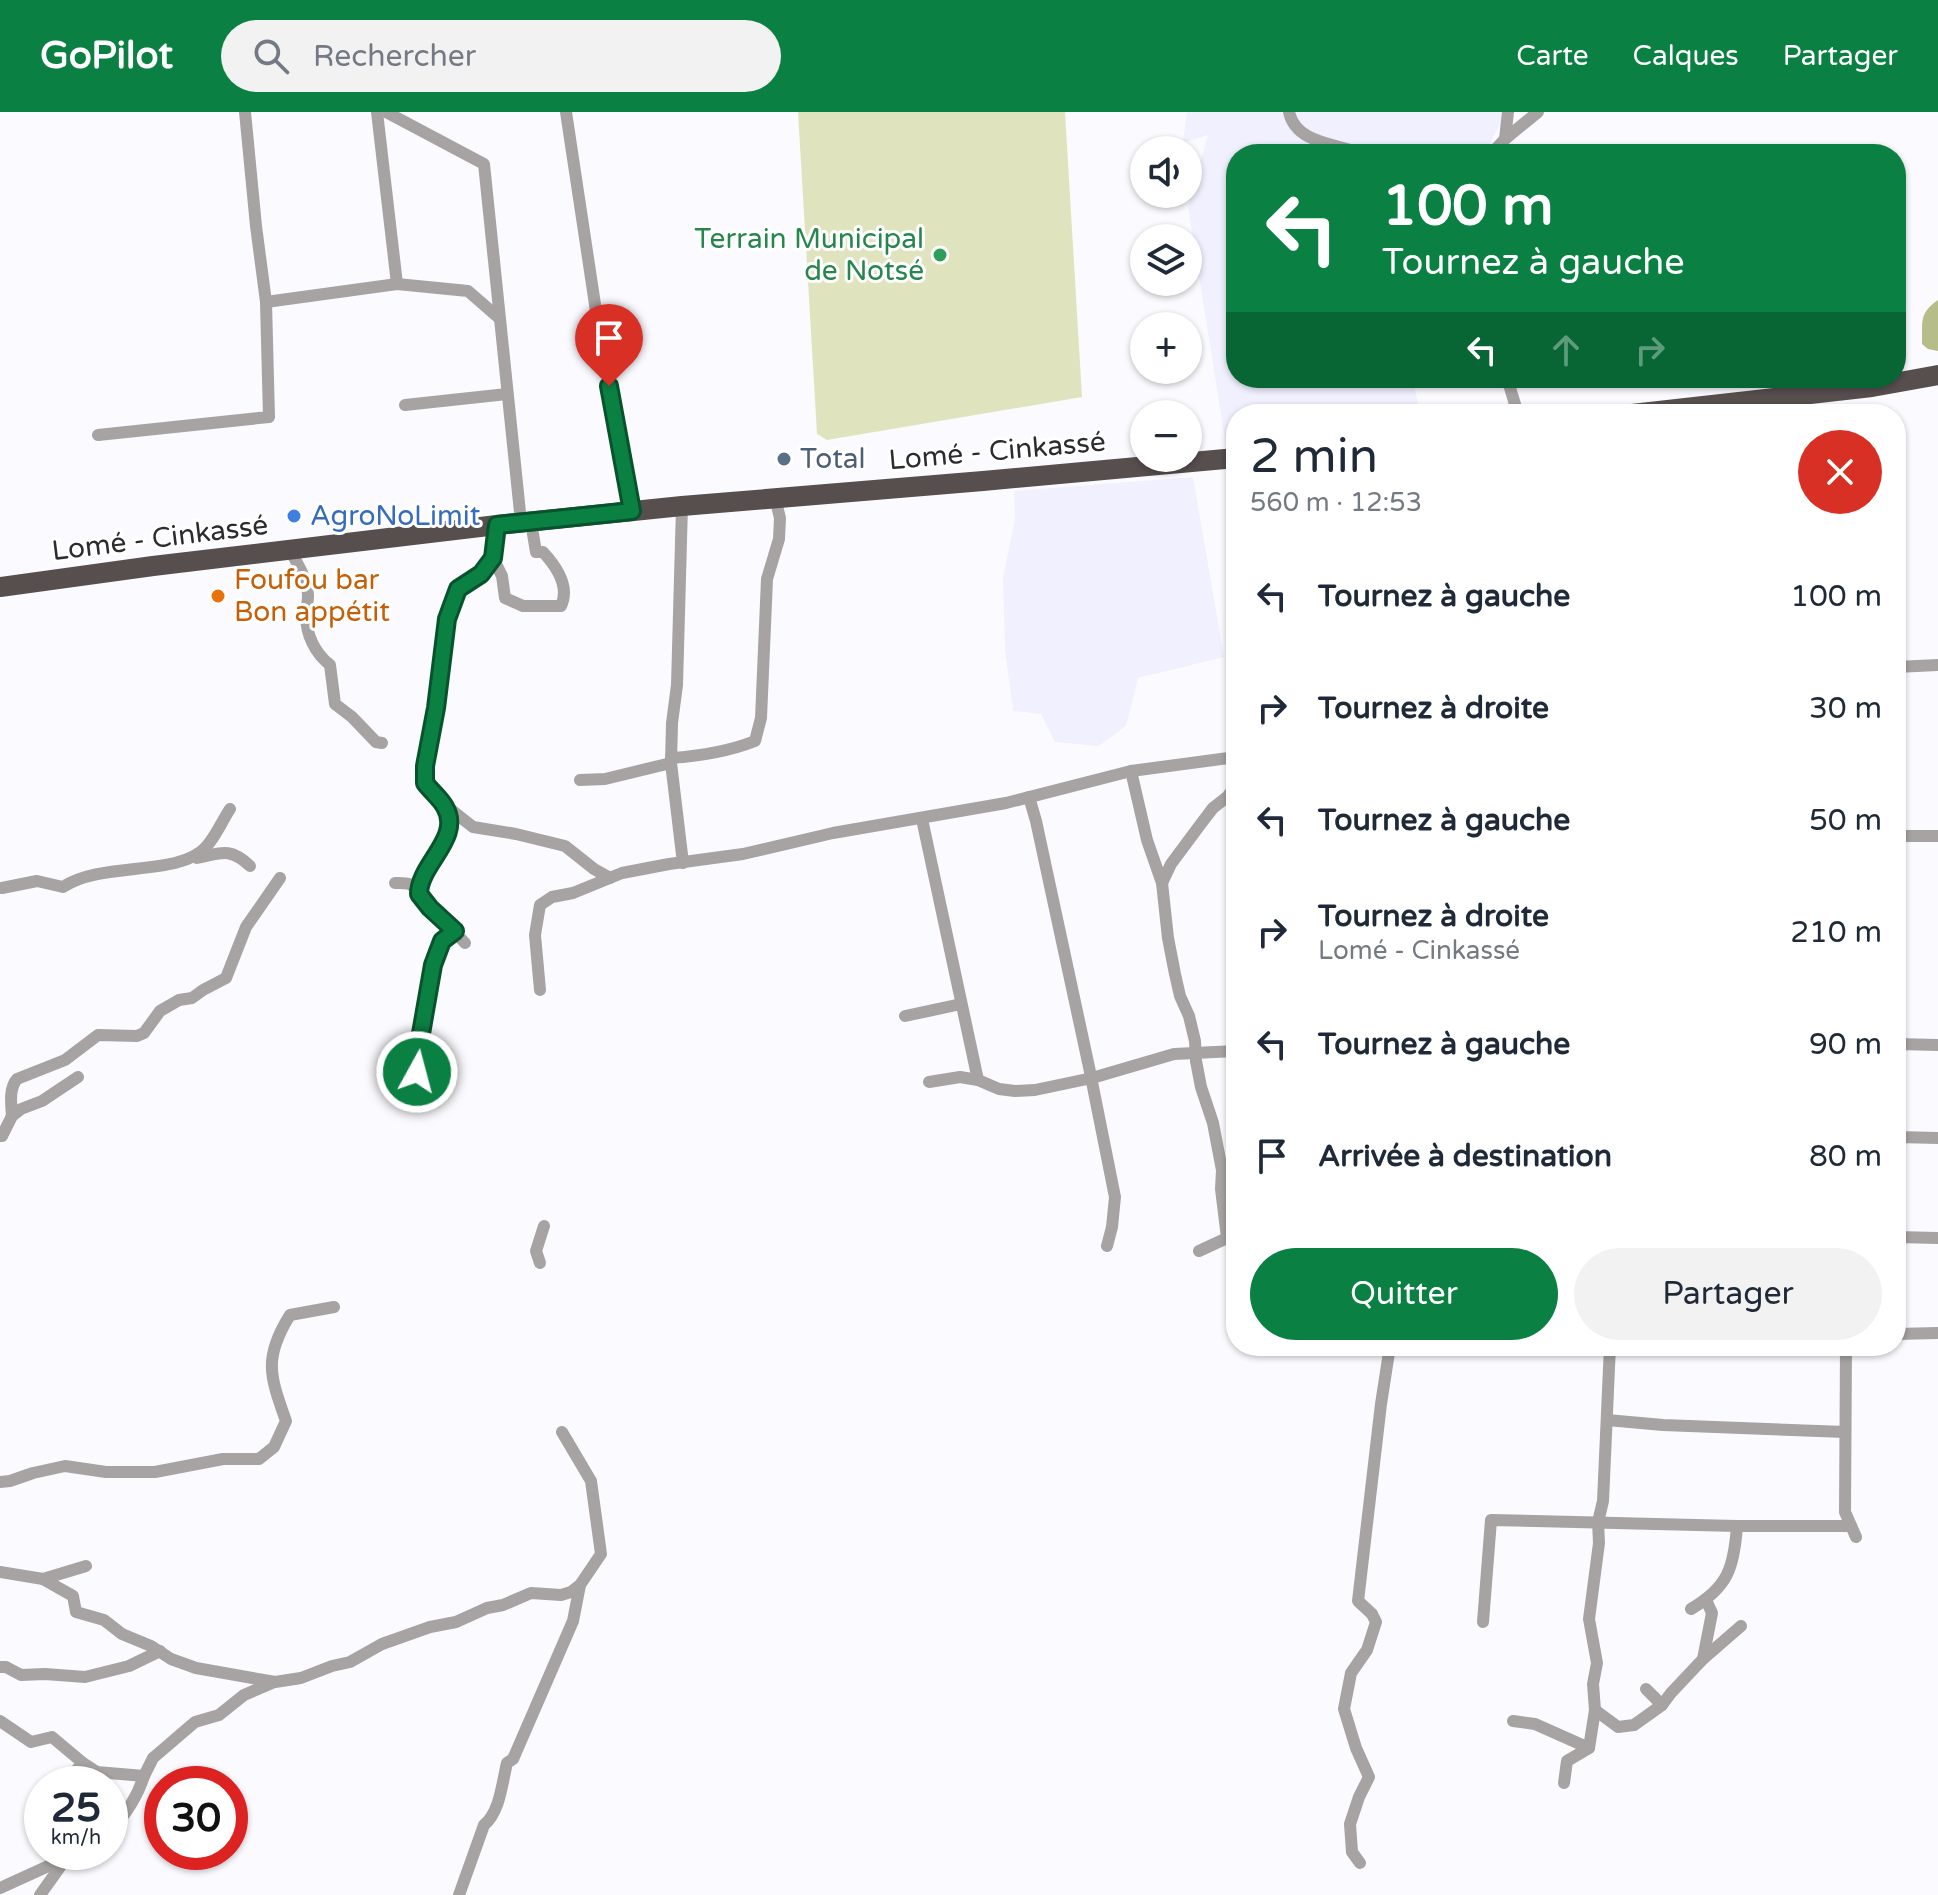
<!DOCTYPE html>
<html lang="fr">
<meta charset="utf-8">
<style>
:root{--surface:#fff;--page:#f2f2f3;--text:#1f2937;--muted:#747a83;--accent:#0b8043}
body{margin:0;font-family:"Varela Round",sans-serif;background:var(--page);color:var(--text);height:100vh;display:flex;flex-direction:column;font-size:30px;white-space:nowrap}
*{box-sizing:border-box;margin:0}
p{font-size:26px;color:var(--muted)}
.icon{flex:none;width:44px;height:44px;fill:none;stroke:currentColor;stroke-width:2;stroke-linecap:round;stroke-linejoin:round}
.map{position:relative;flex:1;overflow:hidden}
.panel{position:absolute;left:1226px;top:292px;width:680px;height:952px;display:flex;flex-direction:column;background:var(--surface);border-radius:32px;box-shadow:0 2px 6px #0004}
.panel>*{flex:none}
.top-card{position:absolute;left:1226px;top:32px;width:680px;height:244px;border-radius:32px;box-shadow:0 2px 6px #0004;background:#0b8043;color:#fff;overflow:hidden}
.fabs{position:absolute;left:1130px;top:24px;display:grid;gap:16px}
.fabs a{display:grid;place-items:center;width:72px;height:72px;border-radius:50%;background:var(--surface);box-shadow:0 2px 6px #0004;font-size:40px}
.speed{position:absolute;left:24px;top:1654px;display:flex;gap:16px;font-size:40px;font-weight:700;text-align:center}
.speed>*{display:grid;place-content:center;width:104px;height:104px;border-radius:50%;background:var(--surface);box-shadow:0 2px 6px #0004;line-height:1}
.speed small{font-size:20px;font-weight:400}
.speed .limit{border:12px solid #d22;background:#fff;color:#111}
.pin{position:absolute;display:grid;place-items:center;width:68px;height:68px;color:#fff;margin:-82px -34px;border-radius:50% 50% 50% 0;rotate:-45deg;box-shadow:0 0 8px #0007}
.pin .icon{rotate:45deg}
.me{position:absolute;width:88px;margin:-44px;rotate:7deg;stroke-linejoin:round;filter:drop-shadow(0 0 6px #0008)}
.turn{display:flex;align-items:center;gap:28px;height:168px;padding:0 24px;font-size:36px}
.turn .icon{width:104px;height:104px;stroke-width:2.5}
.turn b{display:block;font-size:56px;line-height:68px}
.lanes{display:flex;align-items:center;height:76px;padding:0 24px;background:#0003;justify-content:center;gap:40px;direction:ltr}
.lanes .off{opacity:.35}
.round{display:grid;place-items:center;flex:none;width:84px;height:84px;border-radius:42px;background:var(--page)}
.summary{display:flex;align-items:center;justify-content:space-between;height:136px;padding:0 24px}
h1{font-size:48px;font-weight:600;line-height:60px}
.cta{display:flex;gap:16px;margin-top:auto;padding:16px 24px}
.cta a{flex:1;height:92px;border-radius:48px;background:var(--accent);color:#fff;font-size:32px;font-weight:600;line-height:92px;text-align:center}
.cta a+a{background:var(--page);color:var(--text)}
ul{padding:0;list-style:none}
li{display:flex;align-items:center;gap:24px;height:112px;padding:0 24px}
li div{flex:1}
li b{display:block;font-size:30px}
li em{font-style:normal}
header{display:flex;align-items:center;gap:48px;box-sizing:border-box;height:112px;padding:0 40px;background:var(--accent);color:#fff}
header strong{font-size:38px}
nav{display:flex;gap:44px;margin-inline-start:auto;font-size:28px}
.search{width:560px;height:72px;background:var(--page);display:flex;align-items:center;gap:20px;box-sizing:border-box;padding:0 28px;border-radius:44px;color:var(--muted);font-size:30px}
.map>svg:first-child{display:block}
</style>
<header>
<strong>GoPilot</strong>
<div class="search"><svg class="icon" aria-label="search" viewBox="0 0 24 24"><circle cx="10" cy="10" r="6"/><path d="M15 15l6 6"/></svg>Rechercher</div>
<nav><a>Carte</a><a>Calques</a><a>Partager</a></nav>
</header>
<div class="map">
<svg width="1938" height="1783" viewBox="0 0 1938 1783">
<rect width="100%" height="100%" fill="#fbfbff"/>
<!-- built -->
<g fill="#f1f0fe">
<polygon points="1187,0 1502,0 1504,5 1484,42 1236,42 1236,266 1413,266 1420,302 1236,302 1236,333 1226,334 1188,95 1208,23 1183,31"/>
<polygon points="1193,365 1224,545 1138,566 1126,614 1099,634 1055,630 1041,602 1013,599 1005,537 1003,465 1015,408 1014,379"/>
</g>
<!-- education -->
<polygon fill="#f3effd" points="1795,294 1794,302 1705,302"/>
<!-- green -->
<polygon fill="#dfe4be" points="798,0 1065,0 1082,285 827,328 817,322"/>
<!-- forest -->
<path fill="#b7bd89" d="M1938 188V239L1928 237 1922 232C1923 210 1918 202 1938 188Z"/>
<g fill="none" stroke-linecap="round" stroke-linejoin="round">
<!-- minor -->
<g stroke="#a7a3a3" stroke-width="12">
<polyline points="245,0 256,114 266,190 397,172 468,179 499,206"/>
<polyline points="377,0 397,172"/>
<polyline points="386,0 484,52 521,410"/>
<polyline points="566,0 596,199 632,399"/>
<path d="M1289 0C1296 32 1336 31 1362 42"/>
<polyline points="1505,27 1538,0"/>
<polyline points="1491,42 1505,27 1508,0"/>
<polyline points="1507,266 1518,302"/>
<polyline points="405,293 507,282"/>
<polyline points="1802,302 1803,282"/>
<polyline points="98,323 269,305 266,190"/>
<polyline points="682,394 677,573 672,611 671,651 683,751"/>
<path d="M289 437C297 451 308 467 308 484 308 490 306 497 306 503 306 523 315 541 330 553L335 592 352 605 376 630 382 631"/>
<path d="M493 446 502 464 505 486 523 494H561C570 475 556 454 543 440H536L531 410"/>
<polyline points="1896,555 1938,553"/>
<path d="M671 646C701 644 727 640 755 629L761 606 767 467 779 427 780 406 775 386"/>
<polyline points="1131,659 1147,728 1162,771 1168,826 1175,862 1180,884 1189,904 1195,929 1196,949 1201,975 1213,1011 1222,1058 1221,1077 1227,1126 1199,1139"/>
<polyline points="580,668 605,667 671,651"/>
<polyline points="1029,685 1036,709 1089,955 1115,1085 1112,1115 1107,1134"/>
<polyline points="445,693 473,715 516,722 565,734 594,757 610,766"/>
<polyline points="922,707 978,968"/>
<polyline points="1896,724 1938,724"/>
<path d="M197 746C221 741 230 735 250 754"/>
<path d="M395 771C408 771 412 770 419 782"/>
<polyline points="1162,771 1171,752 1203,709 1213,696 1227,685 1236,673"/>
<path d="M2 776 37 769 63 775C102 749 179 765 206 735 216 724 222 709 230 697"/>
<path d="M465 831 419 782C419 752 463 726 445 695 441 687 431 679 425 671V654L436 596 447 507 458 477 481 462 493 446 497 413"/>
<polyline points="540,878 535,823 540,793 552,785 573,781 622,761 669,752 743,742 833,721 1006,691 1131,659 1236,645"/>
<polyline points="905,904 961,892"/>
<polyline points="1896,932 1938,933"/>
<polyline points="929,970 960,965 978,968 999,977 1015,979 1035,978 1092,966 1174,942 1236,939"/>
<polyline points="396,972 417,960 419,933 433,853 442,829 455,819"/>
<path d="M12 1004C11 992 9 976 17 967L65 948 98 923 137 924 144 921 160 899 179 888 192 886 203 878 226 866 246 815 280 766"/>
<polyline points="0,1024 2,1024 12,1004 21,997 42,989 78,965"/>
<polyline points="1896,1025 1938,1026"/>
<polyline points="1896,1125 1938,1126"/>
<polyline points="540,1151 536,1139 544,1114"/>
<polyline points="1896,1222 1938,1221"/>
<polyline points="1846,1234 1845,1400 1856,1425"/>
<polyline points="1607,1308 1663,1313 1845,1320"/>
<path d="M0 1370 10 1369 33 1361 65 1354 106 1360H155L223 1347H259L274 1335 286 1309C270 1264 263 1246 290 1203L334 1195"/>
<polyline points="0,1460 43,1467 73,1484 76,1500 104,1508 122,1522 151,1534 171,1547 196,1556 275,1570 301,1566 332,1554 350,1550 382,1532 430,1515 456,1510 487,1496 503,1493 531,1481 561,1483 571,1480 580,1473 601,1442 591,1369 562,1320"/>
<polyline points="43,1467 86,1454"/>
<path d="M1691 1497C1728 1475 1734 1456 1737 1414"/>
<polyline points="1483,1510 1491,1408 1737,1414 1851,1414"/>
<polyline points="1703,1547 1741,1514"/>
<polyline points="0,1555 6,1555 21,1563 45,1562 85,1565 129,1554 160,1539"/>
<polyline points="1646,1577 1662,1593 1671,1581 1703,1547 1712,1501 1706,1488"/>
<polyline points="1595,1598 1618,1615 1634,1613 1662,1593"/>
<polyline points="0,1609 31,1630 52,1625 83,1651 67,1668 65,1672"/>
<polyline points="1513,1609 1535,1612 1589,1636"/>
<polyline points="83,1651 97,1660 144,1664 153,1646 195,1610 219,1603 244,1583 272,1571"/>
<polyline points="1564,1671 1567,1649 1589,1636 1595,1598 1593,1572 1597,1551 1589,1507 1599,1431 1598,1410 1603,1389 1610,1234"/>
<path d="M110 1716C125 1707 139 1680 144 1664"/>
<polyline points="1360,1751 1352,1740 1350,1712 1359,1685 1369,1665 1356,1636 1344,1597 1351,1561 1367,1538 1376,1510 1372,1502 1358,1489 1381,1292 1390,1234"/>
<polyline points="0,1776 55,1751 71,1740"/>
<polyline points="40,1783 60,1755 62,1747"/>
<path d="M459 1783 484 1713C500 1700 502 1671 507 1651L513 1647 573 1509 580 1473"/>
</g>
<!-- trunk -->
<g stroke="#574e4e" stroke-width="20">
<polyline points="1632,302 1872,275 1938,263"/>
<polyline points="0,475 153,454 497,413 682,394 983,369 1236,346"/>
</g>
</g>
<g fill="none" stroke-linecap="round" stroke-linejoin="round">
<!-- route casing -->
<g stroke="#07532c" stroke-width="20">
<path id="route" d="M417 960 419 933 433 853 442 829 455 819 430 796 419 782C419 752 463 726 445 695 441 687 431 679 425 671V654L436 596 447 507 458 477 481 462 493 446 497 413 632 399 609 274"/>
</g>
<!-- route -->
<use href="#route" stroke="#0b8043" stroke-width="14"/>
</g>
<!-- markers -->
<circle fill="#2e9e5b" stroke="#fff" stroke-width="3" cx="940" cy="143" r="8"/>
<circle fill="#5c6f8a" stroke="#fff" stroke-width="3" cx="784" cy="347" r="8"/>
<circle fill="#3f7fe0" stroke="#fff" stroke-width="3" cx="294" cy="404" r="8"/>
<circle fill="#e8710a" stroke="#fff" stroke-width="3" cx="218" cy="484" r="8"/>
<g text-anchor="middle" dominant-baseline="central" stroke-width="6" stroke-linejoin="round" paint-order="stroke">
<!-- leisure labels -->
<g font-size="28" fill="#27864d" stroke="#fff" text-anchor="end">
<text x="924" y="127">Terrain Municipal<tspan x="924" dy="32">de Notsé</tspan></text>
</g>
<!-- street labels -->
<g font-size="28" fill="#2c2c2f" stroke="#fff">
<text transform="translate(997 339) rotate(-5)">Lomé - Cinkassé</text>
<text transform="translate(160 426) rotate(-7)">Lomé - Cinkassé</text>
</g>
<!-- service labels -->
<g font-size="28" fill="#4e5e75" stroke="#fff" text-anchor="start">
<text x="800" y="347">Total</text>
</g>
<!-- shop labels -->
<g font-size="28" fill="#366cbe" stroke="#fff" text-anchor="start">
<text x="310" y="404">AgroNoLimit</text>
</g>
<!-- food labels -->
<g font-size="28" fill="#c56008" stroke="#fff" text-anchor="start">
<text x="234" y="468">Foufou bar<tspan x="234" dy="32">Bon appétit</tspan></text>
</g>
</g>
</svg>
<div class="fabs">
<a><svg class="icon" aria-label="sound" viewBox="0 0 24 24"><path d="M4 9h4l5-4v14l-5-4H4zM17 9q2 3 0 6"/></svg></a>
<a><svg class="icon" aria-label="layers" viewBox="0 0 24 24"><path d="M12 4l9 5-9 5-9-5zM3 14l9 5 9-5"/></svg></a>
<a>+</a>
<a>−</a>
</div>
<div class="speed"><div>25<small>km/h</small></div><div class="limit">30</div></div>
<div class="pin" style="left:609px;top:274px;background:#d93025"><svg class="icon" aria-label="arrive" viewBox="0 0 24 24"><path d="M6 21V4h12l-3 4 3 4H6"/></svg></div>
<svg class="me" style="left:417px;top:960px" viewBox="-20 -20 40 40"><circle r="17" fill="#0b8043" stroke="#fff" stroke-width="3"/><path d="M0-11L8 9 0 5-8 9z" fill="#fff"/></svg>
<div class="top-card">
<div class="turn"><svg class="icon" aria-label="left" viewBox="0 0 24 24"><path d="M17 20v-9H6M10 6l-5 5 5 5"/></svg><div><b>100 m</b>Tournez à gauche</div></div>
<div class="lanes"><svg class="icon" aria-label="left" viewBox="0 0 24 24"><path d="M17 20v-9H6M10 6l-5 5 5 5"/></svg><svg class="icon off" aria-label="ahead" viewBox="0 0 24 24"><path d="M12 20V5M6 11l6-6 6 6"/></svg><svg class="icon off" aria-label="right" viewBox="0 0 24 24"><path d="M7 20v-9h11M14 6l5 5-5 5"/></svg></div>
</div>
<section class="panel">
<div class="summary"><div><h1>2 min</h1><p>560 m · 12:53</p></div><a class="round" style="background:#d93025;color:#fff"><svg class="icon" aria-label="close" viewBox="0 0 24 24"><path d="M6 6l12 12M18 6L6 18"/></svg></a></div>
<ul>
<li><svg class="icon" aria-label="left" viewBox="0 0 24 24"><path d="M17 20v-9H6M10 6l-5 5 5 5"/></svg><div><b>Tournez à gauche</b></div><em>100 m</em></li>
<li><svg class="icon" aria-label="right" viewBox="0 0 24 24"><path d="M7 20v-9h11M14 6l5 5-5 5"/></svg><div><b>Tournez à droite</b></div><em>30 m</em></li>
<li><svg class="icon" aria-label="left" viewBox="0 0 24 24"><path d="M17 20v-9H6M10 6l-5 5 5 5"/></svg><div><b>Tournez à gauche</b></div><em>50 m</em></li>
<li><svg class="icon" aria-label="right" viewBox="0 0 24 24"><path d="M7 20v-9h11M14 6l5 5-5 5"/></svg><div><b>Tournez à droite</b><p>Lomé - Cinkassé</p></div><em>210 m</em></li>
<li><svg class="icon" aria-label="left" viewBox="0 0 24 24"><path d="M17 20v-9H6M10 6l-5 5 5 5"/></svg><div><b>Tournez à gauche</b></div><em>90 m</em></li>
<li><svg class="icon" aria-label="arrive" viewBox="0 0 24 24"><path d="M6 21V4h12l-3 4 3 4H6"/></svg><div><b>Arrivée à destination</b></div><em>80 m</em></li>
</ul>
<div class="cta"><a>Quitter</a><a>Partager</a></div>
</section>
</div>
